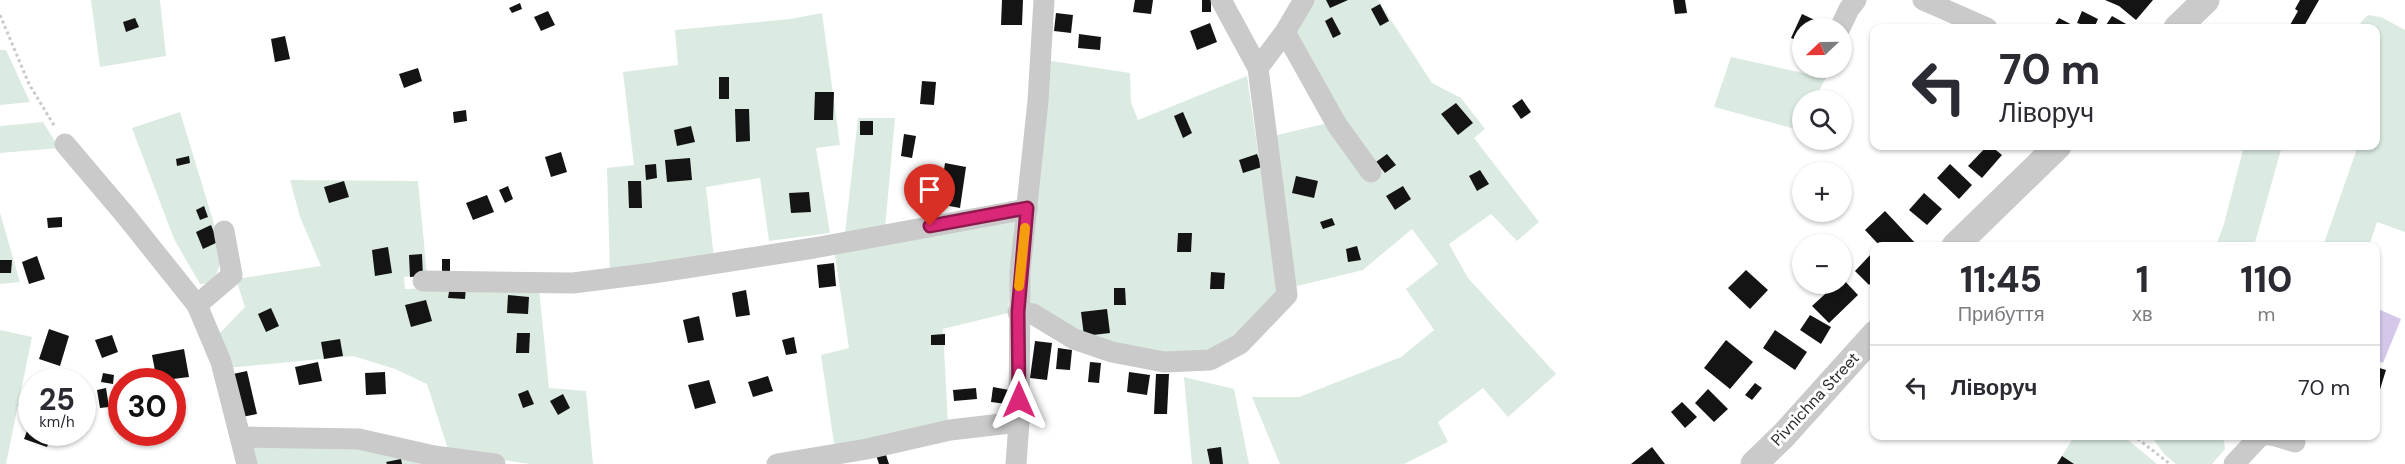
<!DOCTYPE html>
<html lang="uk">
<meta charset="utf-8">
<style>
:root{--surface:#fff;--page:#f2f2f3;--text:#2b2b33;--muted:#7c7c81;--line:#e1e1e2}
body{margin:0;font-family:"DM Sans",sans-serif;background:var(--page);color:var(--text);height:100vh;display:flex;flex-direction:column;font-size:22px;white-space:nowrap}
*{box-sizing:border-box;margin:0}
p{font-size:20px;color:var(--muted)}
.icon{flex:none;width:33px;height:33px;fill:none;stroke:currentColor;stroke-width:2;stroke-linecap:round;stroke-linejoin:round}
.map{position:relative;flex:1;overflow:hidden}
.details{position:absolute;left:1870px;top:242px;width:510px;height:198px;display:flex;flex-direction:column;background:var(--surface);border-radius:12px;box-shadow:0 2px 4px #0004}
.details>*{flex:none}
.banner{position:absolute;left:1870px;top:24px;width:510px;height:126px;border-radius:12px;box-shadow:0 2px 4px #0004;background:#fff;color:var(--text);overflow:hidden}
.needle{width:39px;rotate:248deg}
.buttons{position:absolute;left:1792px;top:18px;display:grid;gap:12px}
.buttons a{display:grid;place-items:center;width:60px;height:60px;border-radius:50%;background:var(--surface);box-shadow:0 2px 4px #0004;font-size:30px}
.speed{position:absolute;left:18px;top:368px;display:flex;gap:12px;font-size:30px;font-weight:700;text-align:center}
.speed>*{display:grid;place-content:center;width:78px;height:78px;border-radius:50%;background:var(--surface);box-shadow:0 2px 4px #0004;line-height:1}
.speed small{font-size:15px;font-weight:400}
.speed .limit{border:9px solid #d22;background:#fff;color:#111}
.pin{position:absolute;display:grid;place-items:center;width:51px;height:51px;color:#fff;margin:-62px -26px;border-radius:50% 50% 50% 0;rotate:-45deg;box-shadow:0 0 6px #0007}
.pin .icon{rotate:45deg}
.me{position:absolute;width:66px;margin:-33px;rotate:0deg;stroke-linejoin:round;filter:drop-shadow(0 0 4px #0008)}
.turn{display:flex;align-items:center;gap:21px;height:126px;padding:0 30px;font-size:27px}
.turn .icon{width:78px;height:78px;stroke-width:2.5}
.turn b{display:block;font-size:42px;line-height:51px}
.eta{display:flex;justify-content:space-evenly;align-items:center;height:102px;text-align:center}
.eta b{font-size:36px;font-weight:800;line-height:42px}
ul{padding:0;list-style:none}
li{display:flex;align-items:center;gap:18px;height:84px;padding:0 30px;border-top:2px solid var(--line)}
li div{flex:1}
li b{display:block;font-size:22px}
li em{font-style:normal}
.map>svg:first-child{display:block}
</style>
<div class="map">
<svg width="2405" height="464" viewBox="0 0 2405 464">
<rect width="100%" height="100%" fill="#fff"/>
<!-- green -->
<g fill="#dbebe2">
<polygon points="91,0 160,0 166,56 100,67"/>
<polygon points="1313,0 1378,0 1432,83 1461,98 1485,129 1474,138 1539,222 1517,241 1491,214 1449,244 1468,278 1556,374 1508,417 1483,388 1438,422 1448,442 1404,464 1280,464 1252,397 1299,397 1401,357 1434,330 1406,289 1438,264 1412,229 1363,270 1293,287 1273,136 1328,123 1293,34"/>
<polygon points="822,13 840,145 816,148 830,233 769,241 760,178 706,187 714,258 610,272 607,168 634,165 623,72 678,65 675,30 790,19"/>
<polygon points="2368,15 2381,17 2405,30 2405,232 2377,222 2369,246 2323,246 2358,146 2376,146 2376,96 2378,90 2376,89 2376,28 2359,28 2361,22"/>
<polygon points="0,50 6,50 30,102 0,105"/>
<polygon points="1731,57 1826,78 1814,100 1803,100 1803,122 1799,130 1714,107"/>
<polygon points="1045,60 1130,73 1131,102 1138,120 1247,76 1278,293 1237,339 1208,354 1190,356 1099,343 1027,302"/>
<path d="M180 112 221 247C221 261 219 285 200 284L174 239 132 128Z"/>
<polygon points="858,118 895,118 885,228 845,234"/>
<polygon points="43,122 59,148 0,153 0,126"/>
<polygon points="2244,146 2282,146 2254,246 2216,246 2224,224"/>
<polygon points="290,180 418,181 427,275 404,277 405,289 468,287 539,289 549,388 586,391 593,464 530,464 449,452 427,384 395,369 353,356 227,368 216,337 245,307 236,279 321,266 300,217"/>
<polygon points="0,213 20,282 0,284"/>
<polygon points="1014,222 1008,313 943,329 948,424 835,450 821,355 849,348 834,249 986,225"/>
<polygon points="0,330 32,337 6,464 0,464"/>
<polygon points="1184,377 1234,389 1249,464 1192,464"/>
<polygon points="2075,435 2122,435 2157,464 2057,464"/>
<polygon points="2141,435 2223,435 2225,449 2212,464 2176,464 2164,454 2152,437"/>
<polygon points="253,443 332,444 443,464 253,464"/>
</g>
<!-- water -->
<polygon fill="#d5c7ea" points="2378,309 2401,319 2383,363 2376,360"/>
<!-- building -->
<g fill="#141414">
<polygon points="1002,0 1023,0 1022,25 1001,25"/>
<polygon points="1135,0 1153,0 1151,14 1133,12"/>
<rect x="1202" y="0" width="9" height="12"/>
<polygon points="1326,0 1348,0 1330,8"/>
<polygon points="1673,0 1685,0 1687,13 1675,14"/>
<polygon points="2105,0 2153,0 2136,20 2119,6"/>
<polygon points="2300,0 2319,0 2303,28 2296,28 2290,25 2298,11 2295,9"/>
<polygon points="520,3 522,9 512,13 509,8"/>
<polygon points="1380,4 1389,21 1380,26 1371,9"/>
<polygon points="548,11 555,25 541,31 534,17"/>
<polygon points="2082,11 2098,19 2094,28 2077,23"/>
<polygon points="1056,13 1073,15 1071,33 1054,31"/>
<polygon points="1802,14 1819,22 1816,28 1803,28 1803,43 1791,38"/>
<polygon points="2112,16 2128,25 2126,28 2112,28 2106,25"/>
<polygon points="1332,17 1341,34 1333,38 1325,21"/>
<polygon points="135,18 139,27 126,32 123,22"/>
<polygon points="2059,18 2078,28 2053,28"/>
<polygon points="1210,23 1217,42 1197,50 1190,31"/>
<polygon points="1079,34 1101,37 1100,50 1078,48"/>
<polygon points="285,36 290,59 275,62 271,39"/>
<polygon points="418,68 422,81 404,88 399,74"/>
<rect x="719" y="77" width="10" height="22"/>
<polygon points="922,81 936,82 934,105 920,104"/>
<polygon points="815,92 834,92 833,120 814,120"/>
<polygon points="1522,99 1531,112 1521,119 1512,106"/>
<polygon points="1456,103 1473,123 1458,135 1441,114"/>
<polygon points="735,109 749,109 750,141 736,142"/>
<polygon points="466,110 467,121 454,123 453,112"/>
<polygon points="1183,112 1192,133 1183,138 1174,116"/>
<rect x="860" y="121" width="13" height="14"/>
<polygon points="691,126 695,142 677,146 674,130"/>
<polygon points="904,134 916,136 912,158 901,156"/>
<polygon points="1987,146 1991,146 2002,155 1982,178 1968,166"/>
<polygon points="561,152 567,172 551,177 545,157"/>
<polygon points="1257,154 1262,167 1243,173 1239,160"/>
<polygon points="1387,154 1396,165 1385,173 1376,162"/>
<polygon points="189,156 190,163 177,166 176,159"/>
<polygon points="690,158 692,180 667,182 665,160"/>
<polygon points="945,163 966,167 960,208 939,204"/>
<polygon points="656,164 657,178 646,180 645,165"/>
<polygon points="1950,164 1972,185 1959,199 1937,178"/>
<polygon points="1480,170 1489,184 1477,191 1469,176"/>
<polygon points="1296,176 1318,181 1314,198 1292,193"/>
<polygon points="344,181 349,197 329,203 324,187"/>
<polygon points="628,181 641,181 642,208 629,208"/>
<polygon points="508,186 513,199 505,203 499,190"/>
<polygon points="1403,186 1411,199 1395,210 1386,196"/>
<polygon points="809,192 811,212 791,213 789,193"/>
<polygon points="1924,193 1942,209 1927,225 1909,210"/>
<polygon points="487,195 494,212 473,220 466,203"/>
<polygon points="204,206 208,217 200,220 196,210"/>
<polygon points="1885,211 1918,246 1880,246 1865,230"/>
<polygon points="62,217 62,227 48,228 47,218"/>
<polygon points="1332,218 1335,225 1323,229 1320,222"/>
<polygon points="211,225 218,242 203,249 196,232"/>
<polygon points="1178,233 1192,233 1191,252 1177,252"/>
<polygon points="1357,246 1361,260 1348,262 1346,249"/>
<polygon points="388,247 392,273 375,276 372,250"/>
<polygon points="1872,253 1875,256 1875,278 1869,285 1855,271"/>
<polygon points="422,254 423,276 410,277 409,255"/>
<polygon points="37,256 45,279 29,284 22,262"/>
<rect x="442" y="259" width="8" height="16"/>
<polygon points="0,260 12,260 11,273 0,273"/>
<polygon points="834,263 836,286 819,288 817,265"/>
<polygon points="1746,270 1768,290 1750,309 1728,288"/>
<polygon points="1211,272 1225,273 1224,289 1210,289"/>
<polygon points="1842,278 1858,295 1829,323 1812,306 1836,284 1842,284"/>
<polygon points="450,286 466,287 465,299 448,298"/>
<polygon points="1114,288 1125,288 1126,305 1114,305"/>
<polygon points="746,290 750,315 736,317 732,293"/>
<polygon points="508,295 529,297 528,314 507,313"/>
<polygon points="426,300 432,321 411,327 405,305"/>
<polygon points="271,308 279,326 266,332 258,314"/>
<polygon points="1107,309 1110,333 1084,336 1081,312"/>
<polygon points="1810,315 1831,327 1821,344 1800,330"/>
<polygon points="699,316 704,340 688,343 683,320"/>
<polygon points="49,329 69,336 60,366 39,359"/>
<polygon points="1775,330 1807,352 1795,370 1763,348"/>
<polygon points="517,333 530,333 529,353 516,353"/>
<polygon points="945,334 945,345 931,345 931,335"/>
<polygon points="112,335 118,352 102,358 95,340"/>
<polygon points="794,337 797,353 786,355 782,340"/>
<polygon points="340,339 343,356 324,359 321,342"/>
<polygon points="1726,340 1753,362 1730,389 1704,368"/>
<polygon points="1035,341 1052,343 1047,380 1030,378"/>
<polygon points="1058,348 1072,350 1070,370 1056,369"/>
<polygon points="184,349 189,377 157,381 152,355"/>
<polygon points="318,362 322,381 299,385 295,367"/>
<polygon points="1090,362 1101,363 1099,383 1088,382"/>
<polygon points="2376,367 2386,370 2377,399 2376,399"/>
<polygon points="247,371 257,414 242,417 233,374"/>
<polygon points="385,372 386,394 366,395 365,373"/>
<polygon points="1129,372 1150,375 1147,395 1127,392"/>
<polygon points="103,373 114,375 113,384 101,382"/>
<polygon points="1156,374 1169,374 1167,414 1154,414"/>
<polygon points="768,376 773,391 753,397 748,382"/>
<polygon points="709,380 716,403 695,409 688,385"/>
<polygon points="1755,383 1762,388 1752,400 1745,395"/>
<polygon points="993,387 1009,390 1007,404 991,402"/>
<polygon points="106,388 109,407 100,408 97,390"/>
<polygon points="976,388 977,399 954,401 953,390"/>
<polygon points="1708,389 1728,409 1714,422 1695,403"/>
<polygon points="23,390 32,393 32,410 18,406"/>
<polygon points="528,390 534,404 523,408 518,394"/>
<polygon points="563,394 570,408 558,415 550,401"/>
<polygon points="1682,402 1697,417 1685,428 1671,412"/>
<polygon points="31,420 32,432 53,432 47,447 24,439"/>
<polygon points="1221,447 1223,464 1210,464 1207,449"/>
<polygon points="1652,447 1665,464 1631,464"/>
<polygon points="885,452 889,464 879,464 876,455"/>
<polygon points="2062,456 2074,464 2057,464"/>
<polygon points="401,459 402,464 387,464 386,462"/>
</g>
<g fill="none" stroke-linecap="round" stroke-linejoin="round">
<!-- path -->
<g stroke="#cacaca" stroke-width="3" stroke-dasharray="3 3" stroke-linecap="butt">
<polyline points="0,15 29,84 55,127"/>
<polyline points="2133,435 2170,464"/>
</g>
<!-- minor -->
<g stroke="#cacaca" stroke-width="21">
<polyline points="1923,0 1987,28"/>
<polyline points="1840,28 1849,9 1856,0"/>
<polyline points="1285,32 1337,125 1371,172"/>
<polyline points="1258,68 1285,32 1304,0"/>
<polyline points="65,144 126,216 197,305 221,362 247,464"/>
<polyline points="423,281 573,283 653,273 814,248 1027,209"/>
<polyline points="197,305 232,275 224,231"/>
<polyline points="1018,312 1033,314 1074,339 1112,352 1164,362 1210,360 1240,344 1287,295 1258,68 1221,0"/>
<polyline points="2272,435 2295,442"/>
<polyline points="240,437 359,439 434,456 495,464"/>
<polyline points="777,464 867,449 950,430 1019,422"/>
<polyline points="1016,464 1019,422 1020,271 1038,101 1044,0"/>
<polyline points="2234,464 2261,435 2271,435"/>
</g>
<!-- tertiary -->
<g stroke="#cacaca" stroke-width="27">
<polyline points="2177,28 2206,0"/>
<polyline points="1955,246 2058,146"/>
<polyline points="1754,464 1783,436 1875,334"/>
</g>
</g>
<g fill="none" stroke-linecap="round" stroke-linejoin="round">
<!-- route casing -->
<g stroke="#8e194d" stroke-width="15">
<polyline id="route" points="930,226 1027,208 1018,312 1019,400"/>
</g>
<!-- route -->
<use href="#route" stroke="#db2777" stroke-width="10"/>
<!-- slow -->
<polyline stroke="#f59e0b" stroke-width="10" points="1019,286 1025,228"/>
</g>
<g text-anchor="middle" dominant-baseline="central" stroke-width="6" stroke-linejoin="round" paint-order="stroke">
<!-- street labels -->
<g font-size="16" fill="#2d2d2d" stroke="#fff">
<text transform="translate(1815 399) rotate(-47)">Pivnichna Street</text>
</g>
</g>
</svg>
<div class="buttons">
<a><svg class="needle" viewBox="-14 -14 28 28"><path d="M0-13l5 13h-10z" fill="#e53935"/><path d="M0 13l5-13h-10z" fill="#7c7c81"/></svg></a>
<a><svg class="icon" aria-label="search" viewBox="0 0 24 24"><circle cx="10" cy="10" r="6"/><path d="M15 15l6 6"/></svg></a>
<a>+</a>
<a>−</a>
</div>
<div class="speed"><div>25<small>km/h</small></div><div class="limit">30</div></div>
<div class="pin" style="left:930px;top:226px;background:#d93025"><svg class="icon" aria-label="arrive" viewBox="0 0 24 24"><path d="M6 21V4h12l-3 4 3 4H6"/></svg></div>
<svg class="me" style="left:1019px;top:400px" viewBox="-20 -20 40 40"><path d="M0-17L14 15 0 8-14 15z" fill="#db2777" stroke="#fff" stroke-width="4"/></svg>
<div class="banner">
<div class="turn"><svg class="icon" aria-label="left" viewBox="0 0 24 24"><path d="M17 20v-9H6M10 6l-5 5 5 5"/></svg><div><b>70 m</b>Ліворуч</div></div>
</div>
<section class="details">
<div class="eta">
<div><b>11:45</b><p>Прибуття</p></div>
<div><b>1</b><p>хв</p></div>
<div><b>110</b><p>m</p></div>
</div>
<ul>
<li><svg class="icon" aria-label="left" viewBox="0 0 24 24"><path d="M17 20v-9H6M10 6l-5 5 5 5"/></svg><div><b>Ліворуч</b></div><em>70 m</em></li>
</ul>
</section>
</div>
